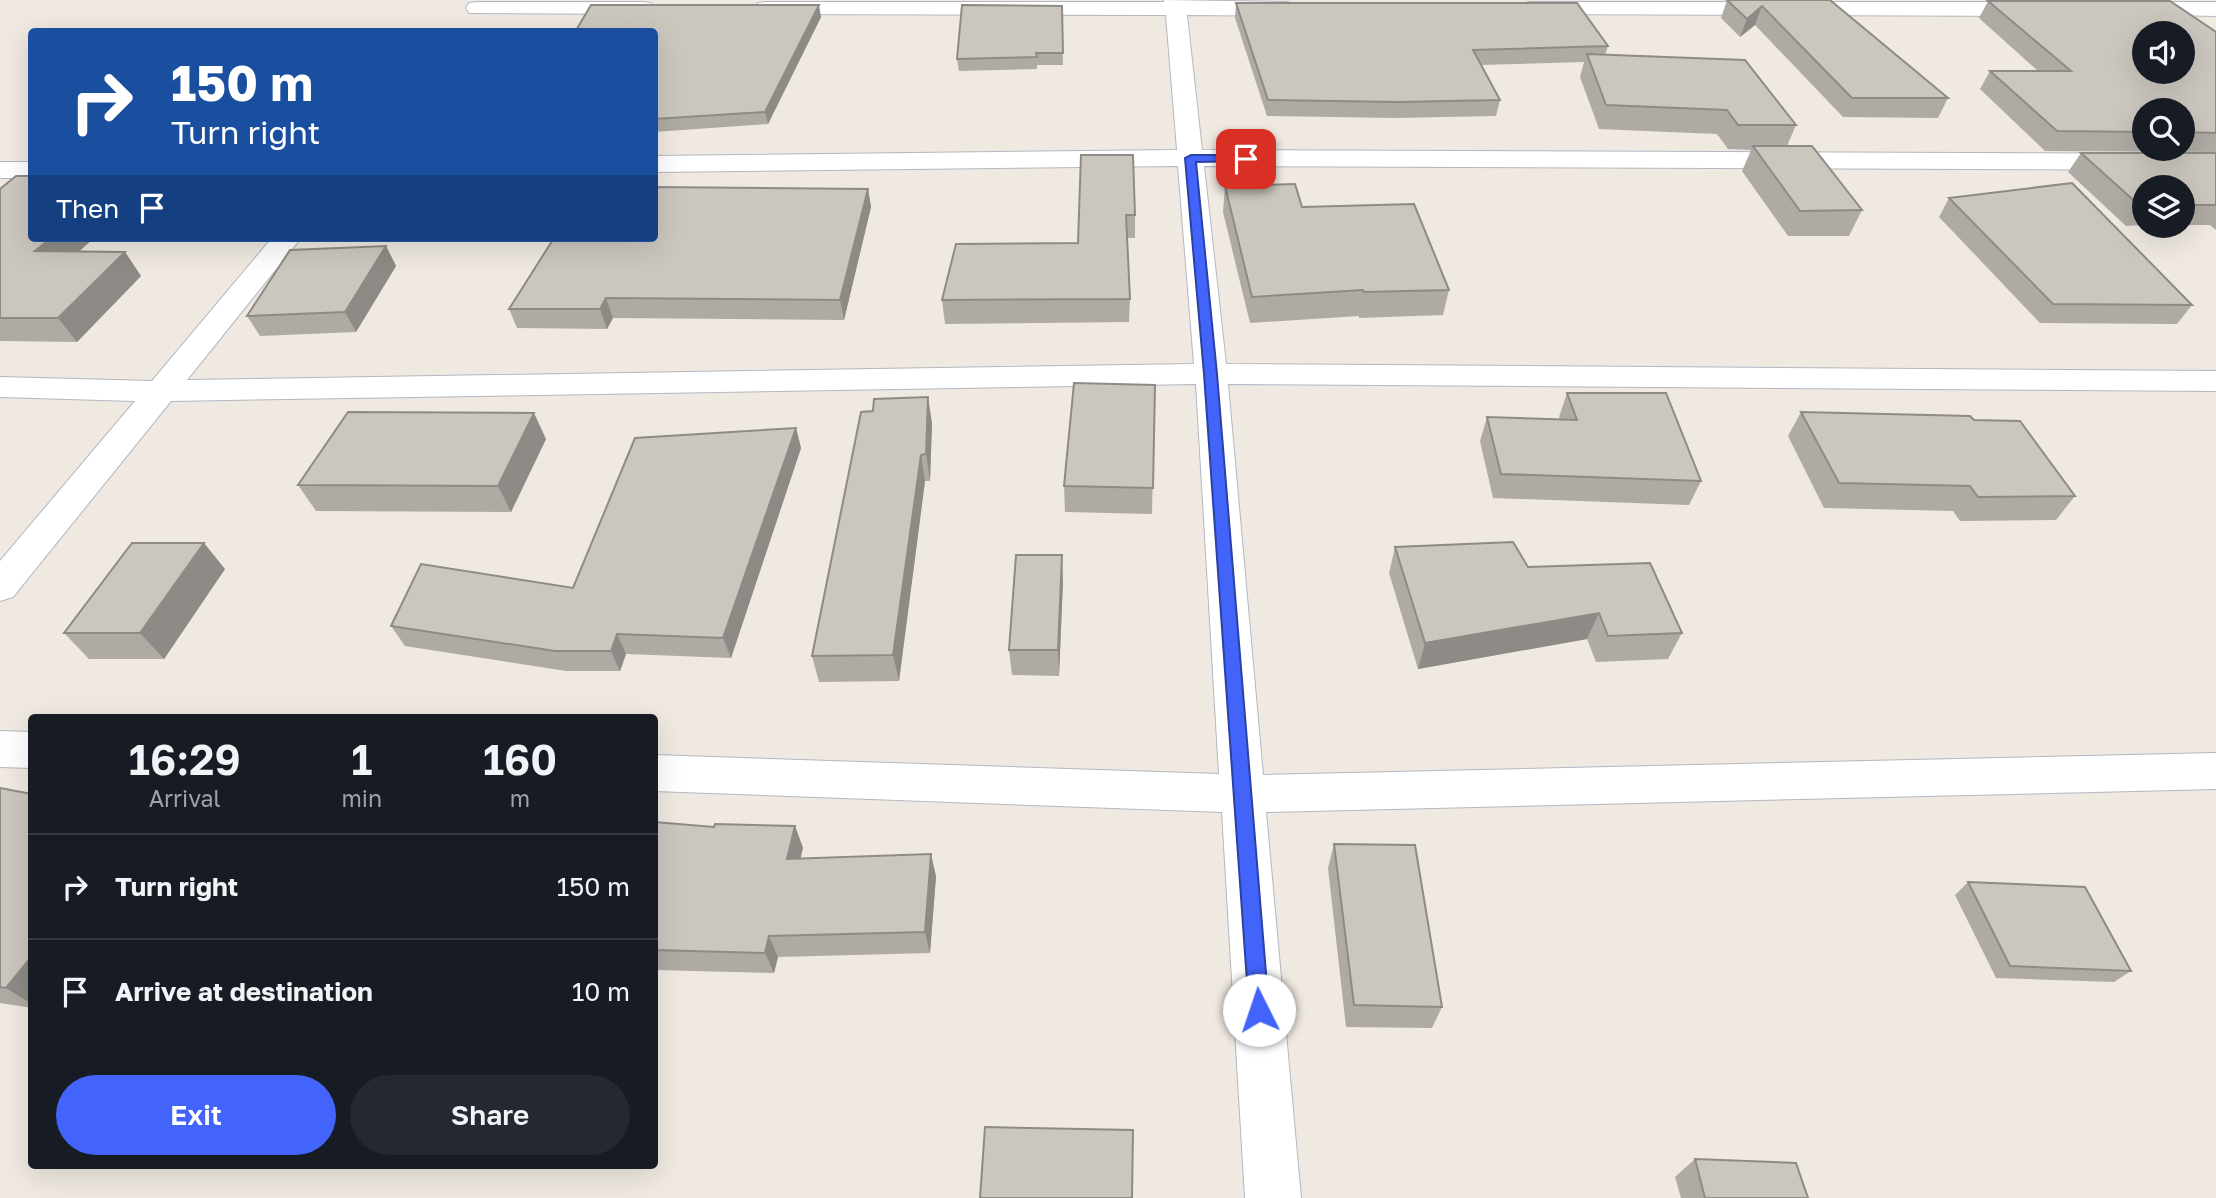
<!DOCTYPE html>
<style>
:root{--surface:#171b24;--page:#242831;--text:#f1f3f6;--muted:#9ea1a6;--line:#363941;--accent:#4264fb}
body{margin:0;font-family:"Golos Text",sans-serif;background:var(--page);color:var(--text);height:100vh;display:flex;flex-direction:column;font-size:26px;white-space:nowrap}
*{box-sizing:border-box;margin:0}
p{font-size:23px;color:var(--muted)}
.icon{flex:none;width:38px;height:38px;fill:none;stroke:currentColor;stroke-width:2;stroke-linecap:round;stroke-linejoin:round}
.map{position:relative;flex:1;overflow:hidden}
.sheet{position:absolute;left:28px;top:714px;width:630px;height:455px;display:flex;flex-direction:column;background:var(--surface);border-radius:7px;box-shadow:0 7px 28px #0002}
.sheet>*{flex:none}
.hud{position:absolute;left:28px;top:28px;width:630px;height:214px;border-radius:7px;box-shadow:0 7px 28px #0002;background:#1a4fa0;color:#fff;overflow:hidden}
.tools{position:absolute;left:2132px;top:21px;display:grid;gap:14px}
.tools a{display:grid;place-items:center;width:63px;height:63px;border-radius:50%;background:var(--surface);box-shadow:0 7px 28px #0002;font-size:35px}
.pin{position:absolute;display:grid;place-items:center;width:60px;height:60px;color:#fff;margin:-30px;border-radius:14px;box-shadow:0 4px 10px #0006}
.me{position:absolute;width:77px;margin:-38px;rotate:356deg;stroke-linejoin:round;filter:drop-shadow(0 0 5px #0008)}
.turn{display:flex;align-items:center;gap:24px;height:147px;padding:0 28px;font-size:32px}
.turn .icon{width:91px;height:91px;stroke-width:2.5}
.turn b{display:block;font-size:49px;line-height:60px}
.then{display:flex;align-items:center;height:66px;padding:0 28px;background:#0003;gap:14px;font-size:26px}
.eta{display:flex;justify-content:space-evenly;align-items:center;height:119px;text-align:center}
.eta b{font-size:42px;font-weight:600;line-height:49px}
.primary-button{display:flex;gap:14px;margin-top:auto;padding:14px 28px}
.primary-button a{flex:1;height:80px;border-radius:42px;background:var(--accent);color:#fff;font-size:28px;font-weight:600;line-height:80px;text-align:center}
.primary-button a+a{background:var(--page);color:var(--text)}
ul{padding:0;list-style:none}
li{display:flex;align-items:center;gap:21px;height:105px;padding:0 28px;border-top:2px solid var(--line)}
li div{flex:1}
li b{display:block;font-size:26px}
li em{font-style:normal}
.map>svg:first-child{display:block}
</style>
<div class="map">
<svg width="2216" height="1198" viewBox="0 0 2216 1198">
<rect width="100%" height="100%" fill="#efe9e1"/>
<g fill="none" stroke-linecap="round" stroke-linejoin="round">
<!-- minor casing -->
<g stroke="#b4b7c1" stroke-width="2">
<g id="minor">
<polygon points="1164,0 1287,2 1295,4 1298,9 1295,14 1287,16 1187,15 1202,150 2216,154 2216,170 1204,166 1226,364 2216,371 2216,391 1228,384 1263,775 2216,753 2216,789 1266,812 1301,1198 1245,1198 1222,812 654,791 654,755 1219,774 1196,384 171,401 13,597 0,601 0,561 135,401 0,397 0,377 152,381 272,238 301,238 187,380 1194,364 1178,166 654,172 654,156 1177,150 1166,15 766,14 758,13 755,8 758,3 766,2 1164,2"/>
<polygon points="477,2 643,2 651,3 654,8 651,13 643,14 469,13 466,8 469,3"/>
<polygon points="1529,2 2036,2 2044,4 2047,9 2044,14 2036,16 1521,14 1518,9 1521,4"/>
<polygon points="2131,2 2216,2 2216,16 2123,14 2120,9 2123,4"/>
<rect x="0" y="162" width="32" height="16"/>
<polygon points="0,731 32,732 32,768 0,767"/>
</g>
</g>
<!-- minor -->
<use href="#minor" fill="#fff" fill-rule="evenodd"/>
</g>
<!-- wall -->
<g fill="#afaba4" fill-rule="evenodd">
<polygon points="1727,0 1830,0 1948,98 1938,118 1843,117 1755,25 1740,37 1721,18"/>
<path d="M1988 1 2216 32V152L2045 151 1980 89 1990 71H2038L1979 18ZM2144 110H2182V149H2144Z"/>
<polygon points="1236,3 1608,46 1605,55 1796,125 1787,146 1862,210 1849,236 1788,236 1742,171 1751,150 1728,149 1717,134 1599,129 1580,77 1584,62 1481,65 1500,100 1496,116 1395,118 1267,116 1235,18"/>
<polygon points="1062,6 1063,65 1037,65 1037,69 959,71 957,59"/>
<polygon points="821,17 768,124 654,132 654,32"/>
<polygon points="2081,153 2216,153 2216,230 2210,225 2182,225 2182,187 2144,187 2144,225 2126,226 2068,172"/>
<polygon points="1081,155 1135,215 1135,238 1127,238 1130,299 1129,322 945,324 942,300 1078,243"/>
<polygon points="1225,186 1302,207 1449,290 1443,315 1359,318 1359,316 1250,323 1223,212"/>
<polygon points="0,189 32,238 94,238 78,252 125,252 141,276 77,342 0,341"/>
<polygon points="868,189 871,207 844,320 613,318 607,329 517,328 509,309"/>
<polygon points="1949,198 2192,305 2177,324 2040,323 1939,217"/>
<polygon points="386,246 396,266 356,332 260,336 247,316"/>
<polygon points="1155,385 1152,514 1065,512 1064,486"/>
<polygon points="1567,393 1701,481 1689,505 1493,498 1480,441 1487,417 1560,419 1559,417"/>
<polygon points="1801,412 1974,420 2075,496 2056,520 1960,521 1953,511 1824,508 1788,436"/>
<polygon points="932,423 930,481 925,481 899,681 819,682 812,656"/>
<polygon points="796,428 801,448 731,658 626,654 620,671 566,671 405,646 391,626 573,588"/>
<polygon points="546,439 511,512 316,511 298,485"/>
<polygon points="1395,547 1528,567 1682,633 1668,659 1596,662 1587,639 1418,669 1389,573"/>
<polygon points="225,569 164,659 89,659 64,633"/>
<polygon points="1063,581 1059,676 1012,675 1009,650"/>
<polygon points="0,788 32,794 32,1008 0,1003"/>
<polygon points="654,822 714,827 795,826 803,848 800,858 936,876 930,953 778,957 774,973 654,970"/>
<polygon points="1334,844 1442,1007 1432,1028 1346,1027 1328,868"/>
<polygon points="1968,882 2131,971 2114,982 1996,978 1955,895"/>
<polygon points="1695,1159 1808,1198 1681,1198 1675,1177"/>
</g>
<!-- shaded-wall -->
<g fill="#8e8b86">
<polygon points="819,5 821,17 768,124 765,112"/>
<polygon points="1762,6 1755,25 1740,37 1747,19"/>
<polygon points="868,189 871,207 844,320 840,300"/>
<polygon points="51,238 94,238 53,275 35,251"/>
<polygon points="386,246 396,266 356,332 345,312"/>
<polygon points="125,252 141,276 77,342 58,318"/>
<polygon points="606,298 613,318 607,329 600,309"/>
<polygon points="928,397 932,423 930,481 926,454"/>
<polygon points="534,413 546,439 511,512 498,486"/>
<polygon points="796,428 801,448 731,658 723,638"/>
<polygon points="921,455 925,481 899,681 893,655"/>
<polygon points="204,543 225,569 164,659 140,633"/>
<polygon points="1062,555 1063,581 1059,676 1058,650"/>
<polygon points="1599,613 1587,639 1418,669 1425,643"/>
<polygon points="617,634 626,654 620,671 611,651"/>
<polygon points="795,826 803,848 795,881 787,859"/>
<polygon points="931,854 936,876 930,953 925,932"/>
<polygon points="769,936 778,957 774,973 765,953"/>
<polygon points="32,956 32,1004 6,988"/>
</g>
<!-- building -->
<g fill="#cbc7bf" stroke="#8e8b86" stroke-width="2" fill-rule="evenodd">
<polygon points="1727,0 1830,0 1948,98 1852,98 1762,6 1747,19"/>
<path d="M1988 1H2170L2216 32V133L2182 132V110H2144V132L2057 131 1990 71H2071ZM2144 33H2182V72H2144Z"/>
<polygon points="1236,3 1577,3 1608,46 1473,50 1500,100 1398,102 1268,100"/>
<polygon points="591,5 819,5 765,112 654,119 654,32 575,32"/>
<polygon points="962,5 1062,6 1063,53 1036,53 1037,57 957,59"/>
<polygon points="1587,54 1745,60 1796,125 1738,125 1727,110 1606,105"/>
<polygon points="1753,146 1812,146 1862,210 1800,211"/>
<polygon points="2081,153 2216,153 2216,205 2182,205 2182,187 2144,187 2144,206 2140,206"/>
<polygon points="1081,155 1133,155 1135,215 1126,215 1130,299 942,300 956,244 1078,243"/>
<polygon points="16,176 32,176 32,238 51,238 35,251 125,252 58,318 0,318 0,189"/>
<polygon points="2072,183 2192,305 2053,304 1949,198"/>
<polygon points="1295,184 1302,207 1414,204 1449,290 1364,292 1363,290 1252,297 1225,186"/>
<polygon points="654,187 868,189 840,300 606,298 600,309 509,309 554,238 654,238"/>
<polygon points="386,246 345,312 247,316 290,250"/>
<polygon points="1074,383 1155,385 1153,488 1064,486"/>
<polygon points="1567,393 1666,393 1701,481 1501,474 1487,417 1577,420"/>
<polygon points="928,397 926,454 921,455 893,655 812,656 861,412 873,411 874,399"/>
<polygon points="348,412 534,413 498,486 298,485"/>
<polygon points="1801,412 1970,416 1974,420 2020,421 2075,496 1978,497 1970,486 1839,483"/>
<polygon points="796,428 723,638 617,634 611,651 555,651 391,626 421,564 573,588 635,438"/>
<polygon points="1513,542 1528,567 1650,563 1682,633 1608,636 1599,613 1425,643 1395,547"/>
<polygon points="132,543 204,543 140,633 64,633"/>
<polygon points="1016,555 1062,555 1058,650 1009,650"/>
<polygon points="0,788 32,794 32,956 6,988 0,987"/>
<polygon points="654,822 714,827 715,824 795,826 787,859 931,854 925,932 769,936 765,953 654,950"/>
<polygon points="1334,844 1415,845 1442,1007 1354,1005"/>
<polygon points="1968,882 2085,887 2131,971 2010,966"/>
<polygon points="985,1127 1133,1130 1132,1198 980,1198"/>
<polygon points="1695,1159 1796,1163 1808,1198 1705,1198"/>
</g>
<!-- route -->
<polygon fill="#4264fb" stroke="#2b41a3" stroke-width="2" points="1246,155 1250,156 1250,161 1196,162 1217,374 1269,1010 1266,1017 1259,1020 1252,1017 1249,1010 1204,374 1185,158 1191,155"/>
</svg>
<div class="tools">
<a><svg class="icon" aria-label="sound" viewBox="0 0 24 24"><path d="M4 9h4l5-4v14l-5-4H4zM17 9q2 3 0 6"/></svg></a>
<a><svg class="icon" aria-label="search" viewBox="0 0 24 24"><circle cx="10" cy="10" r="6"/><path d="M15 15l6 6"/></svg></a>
<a><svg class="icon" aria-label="layers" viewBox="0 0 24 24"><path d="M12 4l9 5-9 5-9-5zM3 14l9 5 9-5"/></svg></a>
</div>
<div class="pin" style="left:1246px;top:159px;background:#d93025"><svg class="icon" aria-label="arrive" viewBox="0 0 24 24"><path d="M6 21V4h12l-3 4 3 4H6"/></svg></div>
<svg class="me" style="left:1259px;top:1010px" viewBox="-20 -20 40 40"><circle r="19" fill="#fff"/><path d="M0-13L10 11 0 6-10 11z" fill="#4264fb"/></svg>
<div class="hud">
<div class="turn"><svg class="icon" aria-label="right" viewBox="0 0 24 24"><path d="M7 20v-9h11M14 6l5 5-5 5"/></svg><div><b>150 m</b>Turn right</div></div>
<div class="then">Then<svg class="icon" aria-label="arrive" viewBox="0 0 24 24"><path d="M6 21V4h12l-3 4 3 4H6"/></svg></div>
</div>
<section class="sheet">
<div class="eta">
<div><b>16:29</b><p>Arrival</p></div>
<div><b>1</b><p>min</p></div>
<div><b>160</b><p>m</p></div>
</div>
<ul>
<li><svg class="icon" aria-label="right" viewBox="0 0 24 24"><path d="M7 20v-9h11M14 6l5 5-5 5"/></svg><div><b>Turn right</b></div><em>150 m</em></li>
<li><svg class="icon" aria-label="arrive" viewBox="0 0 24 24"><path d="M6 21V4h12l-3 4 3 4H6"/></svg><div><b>Arrive at destination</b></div><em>10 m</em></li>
</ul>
<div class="primary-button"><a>Exit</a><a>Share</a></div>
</section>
</div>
